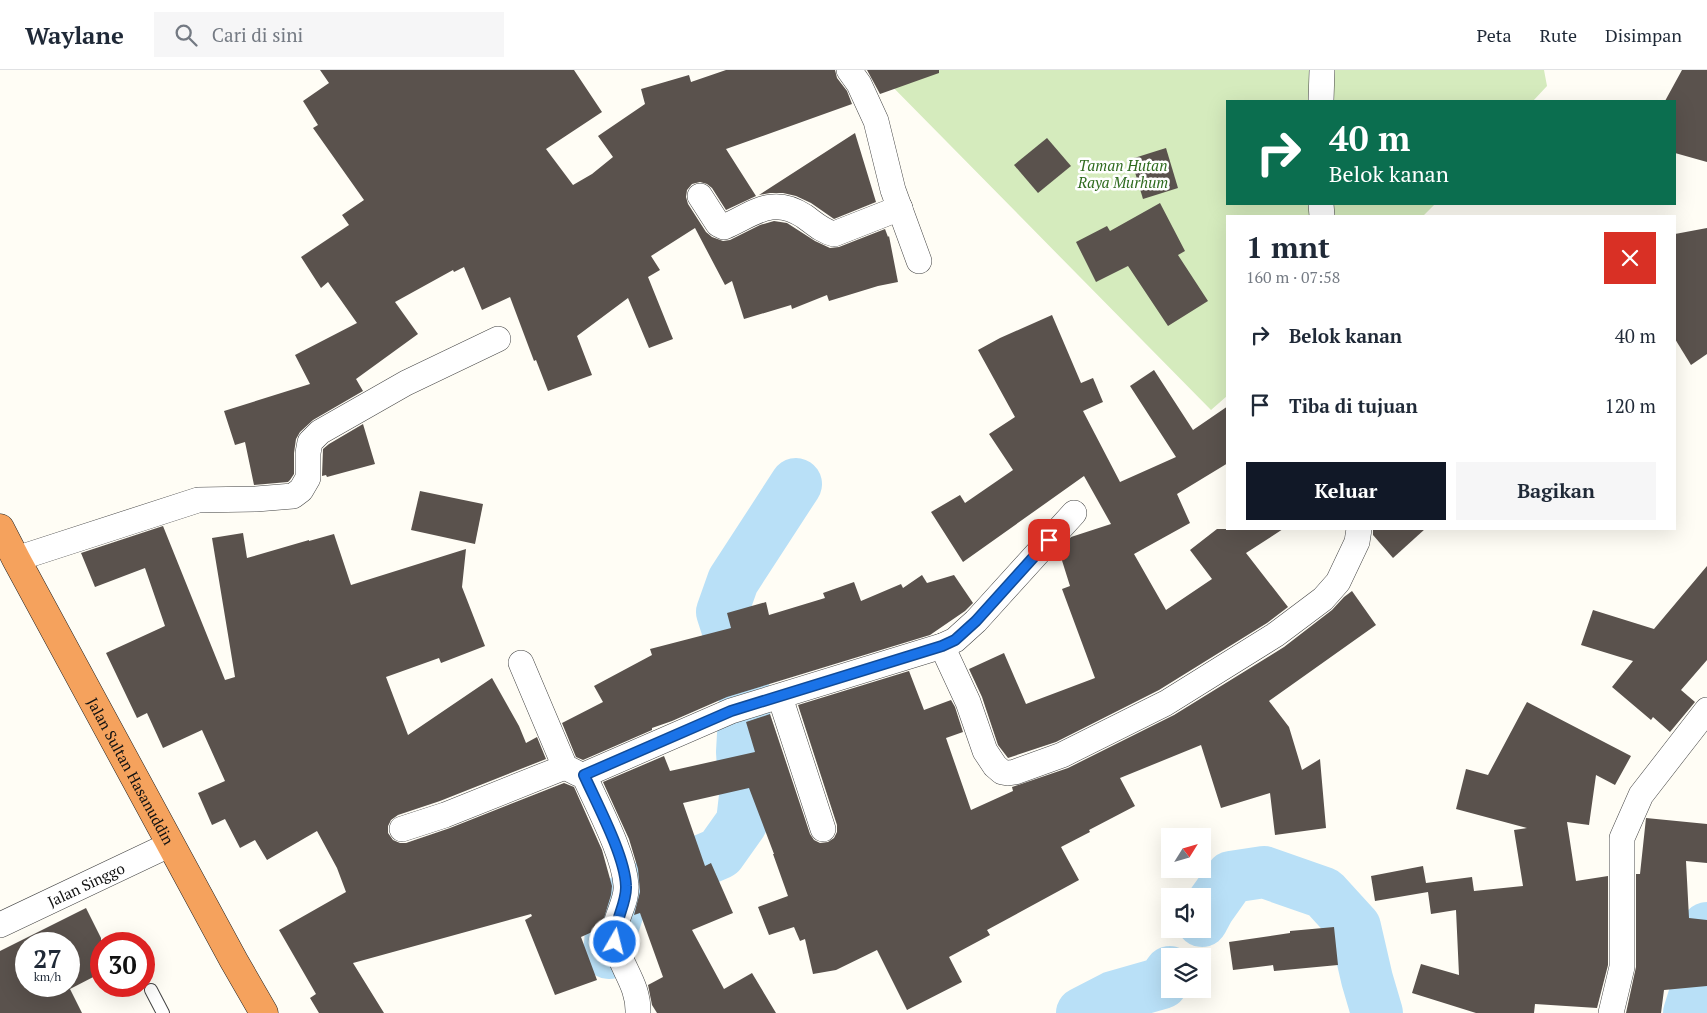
<!DOCTYPE html>
<html lang="id">
<meta charset="utf-8">
<style>
:root{--surface:#fff;--page:#f6f6f7;--text:#1f2937;--muted:#747a83;--line:#e0e1e3;--accent:#111827}
body{margin:0;font-family:"PT Serif",serif;background:var(--page);color:var(--text);height:100vh;display:flex;flex-direction:column;font-size:19px;white-space:nowrap}
*{box-sizing:border-box;margin:0}
p{font-size:16px;color:var(--muted)}
.icon{flex:none;width:28px;height:28px;fill:none;stroke:currentColor;stroke-width:2;stroke-linecap:round;stroke-linejoin:round}
.map{position:relative;flex:1;overflow:hidden}
.panel{position:absolute;left:1226px;top:145px;width:450px;height:315px;display:flex;flex-direction:column;background:var(--surface);border-radius:0px;box-shadow:0 5px 20px #0002}
.panel>*{flex:none}
.top-card{position:absolute;left:1226px;top:30px;width:450px;height:105px;border-radius:0px;box-shadow:0 5px 20px #0002;background:#0b6e4f;color:#fff;overflow:hidden}
.needle{width:32px;rotate:53deg}
.tools{position:absolute;left:1161px;top:758px;display:grid;gap:10px}
.tools a{display:grid;place-items:center;width:50px;height:50px;border-radius:0px;background:var(--surface);box-shadow:0 5px 20px #0002;font-size:25px}
.speed{position:absolute;left:15px;top:862px;display:flex;gap:10px;font-size:25px;font-weight:700;text-align:center}
.speed>*{display:grid;place-content:center;width:65px;height:65px;border-radius:50%;background:var(--surface);box-shadow:0 5px 20px #0002;line-height:1}
.speed small{font-size:12px;font-weight:400}
.speed .limit{border:8px solid #d22;background:#fff;color:#111}
.pin{position:absolute;display:grid;place-items:center;width:42px;height:42px;color:#fff;margin:-21px;border-radius:10px;box-shadow:0 2px 8px #0006}
.me{position:absolute;width:55px;margin:-28px;rotate:8deg;stroke-linejoin:round;filter:drop-shadow(0 0 4px #0008)}
.turn{display:flex;align-items:center;gap:18px;height:105px;padding:0 20px;font-size:22px}
.turn .icon{width:65px;height:65px;stroke-width:2.5}
.turn b{display:block;font-size:35px;line-height:42px}
.round{display:grid;place-items:center;flex:none;width:52px;height:52px;border-radius:0px;background:var(--page)}
.summary{display:flex;align-items:center;justify-content:space-between;height:85px;padding:0 20px}
h1{font-size:30px;font-weight:800;line-height:38px}
.button{display:flex;gap:10px;margin-top:auto;padding:10px 20px}
.button a{flex:1;height:58px;border-radius:0px;background:var(--accent);color:#fff;font-size:20px;font-weight:800;line-height:58px;text-align:center}
.button a+a{background:var(--page);color:var(--text)}
ul{padding:0;list-style:none}
li{display:flex;align-items:center;gap:15px;height:70px;padding:0 20px}
li div{flex:1}
li b{display:block;font-size:19px}
li em{font-style:normal}
header{display:flex;align-items:center;gap:30px;box-sizing:border-box;height:70px;padding:0 25px;background:var(--surface);border-bottom:1px solid var(--line)}
header strong{font-size:24px}
nav{display:flex;gap:28px;margin-inline-start:auto;font-size:18px}
.search{width:350px;height:45px;background:var(--page);display:flex;align-items:center;gap:12px;box-sizing:border-box;padding:0 18px;border-radius:0px;color:var(--muted);font-size:19px}
.map>svg:first-child{display:block}
</style>
<header>
<strong>Waylane</strong>
<div class="search"><svg class="icon" aria-label="search" viewBox="0 0 24 24"><circle cx="10" cy="10" r="6"/><path d="M15 15l6 6"/></svg>Cari di sini</div>
<nav><a>Peta</a><a>Rute</a><a>Disimpan</a></nav>
</header>
<div class="map">
<svg width="1707" height="943" viewBox="0 0 1707 943">
<rect width="100%" height="100%" fill="#fffdf5"/>
<!-- green -->
<polygon fill="#d5ebbd" points="876,0 1544,0 1547,16 1533,31 1228,31 1228,134 1435,134 1423,146 1228,146 1227,326 1211,340"/>
<g fill="none" stroke-linecap="round" stroke-linejoin="round">
<!-- river -->
<g stroke="#b9e0f7" stroke-width="52">
<polyline points="1202,851 1209,838 1231,807 1264,802 1324,823 1355,857 1367,909 1377,943"/>
<polyline points="609,883 611,863 621,832 655,811 720,783 742,752 745,726 742,682 745,628 739,595 722,542 733,511 796,414"/>
<polyline points="1082,943 1113,927 1162,913 1170,902"/>
<polyline points="1689,943 1699,911 1707,858"/>
</g>
</g>
<!-- building -->
<g fill="#5a524d" fill-rule="evenodd">
<polygon points="320,0 574,0 602,42 546,79 573,115 592,104 613,87 598,66 645,34 641,19 689,5 691,12 726,0 835,0 837,8 847,21 852,34 726,79 756,126 726,140 712,118 707,114 700,112 692,114 687,120 686,127 688,134 706,162 712,167 723,171 730,170 760,155 774,151 787,153 815,171 830,178 839,177 885,159 888,167 889,166 898,212 878,216 829,231 827,225 792,239 791,235 744,249 732,211 725,215 695,158 651,186 660,200 648,207 673,269 649,278 628,228 577,266 592,305 548,321 536,290 534,291 510,227 482,240 464,197 454,202 453,200 395,232 418,264 356,309 363,321 313,350 300,362 296,369 294,383 294,404 290,410 288,412 254,415 245,372 235,375 224,341 310,314 295,285 357,253 328,212 321,218 301,187 349,155 342,145 364,130 313,58 318,55 303,31 329,13"/>
<polygon points="867,0 939,0 939,3 880,24"/>
<polygon points="1682,0 1707,0 1707,92 1675,83 1675,31 1665,31"/>
<polygon points="855,63 876,132 834,149 811,133 796,126 783,123 770,123 759,125"/>
<polygon points="1047,68 1071,96 1038,123 1014,95"/>
<polygon points="1166,78 1178,118 1143,129 1131,89"/>
<polygon points="1160,133 1185,181 1178,185 1208,231 1168,256 1128,196 1096,212 1076,172 1107,156 1110,161"/>
<polygon points="1707,158 1707,284 1691,295 1675,269 1675,164"/>
<polygon points="1052,245 1081,313 1093,308 1103,332 1083,341 1120,412 1176,387 1130,316 1154,300 1193,360 1228,336 1228,393 1177,424 1190,453 1134,484 1166,540 1212,509 1190,480 1217,459 1283,459 1246,483 1288,537 1267,553 1159,620 1056,672 1008,688 998,675 982,627 969,599 1004,583 1026,634 1095,608 1062,519 1070,516 1059,481 1071,467 1111,454 1084,406 963,492 931,442 960,425 965,433 1013,400 989,364 1015,347 978,280 1000,268"/>
<polygon points="363,354 375,394 327,407 326,405 322,406 323,379 329,374"/>
<polygon points="420,421 483,434 475,474 411,460"/>
<polygon points="163,456 225,610 235,607 212,468 243,463 247,488 309,470 309,471 334,464 351,515 466,479 462,517 485,576 441,593 439,588 386,607 408,665 492,608 519,656 526,673 537,667 546,689 440,731 398,745 391,750 388,756 388,763 393,770 400,773 406,773 450,758 564,713 574,717 602,780 612,816 611,825 601,858 581,867 597,910 555,925 525,850 532,846 531,844 353,893 384,943 319,943 310,928 316,924 279,860 346,822 337,798 317,761 267,790 255,770 240,778 225,749 212,755 198,723 225,711 202,660 163,678 147,643 137,648 106,583 165,556 145,498 95,517 81,483"/>
<polygon points="1373,459 1425,459 1393,488 1373,465"/>
<polygon points="1707,496 1707,590 1681,620 1695,632 1670,662 1653,647 1651,650 1612,617 1633,591 1581,575 1593,540 1654,559"/>
<polygon points="922,505 927,513 954,505 973,533 965,541 930,565 727,627 672,651 652,658 652,660 583,690 576,687 562,653 603,632 594,616 652,585 650,579 731,558 727,543 766,532 769,545 825,528 823,523 854,512 861,531 901,514 903,518"/>
<polygon points="1352,521 1376,555 1269,631 1289,657 1302,700 1320,689 1326,758 1275,765 1270,723 1221,738 1201,675 1120,708 1135,736 1089,760 1090,762 1061,777 1079,810 987,860 990,865 949,887 962,912 907,940 877,880 836,900 813,904 805,869 800,871 794,857 769,865 758,837 788,826 773,784 774,784 749,718 683,733 705,796 711,793 733,843 692,860 724,919 752,903 776,943 657,943 652,935 648,915 663,907 640,843 634,845 640,822 638,799 629,769 603,712 664,686 670,701 755,682 746,652 770,644 810,764 814,770 820,773 828,772 834,768 837,762 837,755 798,635 909,601 924,640 951,630 955,637 963,662 946,668 971,740 1013,721 1012,717 1068,698 1174,645 1284,577 1332,540 1344,527"/>
<polygon points="1527,632 1631,686 1615,715 1596,705 1589,755 1567,752 1576,811 1608,806 1608,895 1597,938 1535,934 1534,943 1476,943 1412,923 1421,894 1459,905 1456,840 1431,844 1428,822 1375,831 1371,806 1423,796 1426,813 1472,807 1474,821 1523,816 1514,760 1527,758 1456,739 1466,699 1488,705"/>
<polygon points="1646,748 1707,754 1707,793 1686,791 1689,848 1707,850 1707,916 1664,920 1661,943 1626,943 1636,897 1636,804 1640,804"/>
<path d="M86 838 101 868V903L70 919 82 943H0V881ZM26 874H69V916H26Z"/>
<polygon points="1334,857 1338,895 1274,901 1273,895 1233,900 1229,872 1290,863 1290,861"/>
</g>
<g fill="none" stroke-linecap="round" stroke-linejoin="round">
<!-- lane casing -->
<g stroke="#444" stroke-width="14">
<polyline id="lane" points="151,920 163,943"/>
</g>
<!-- street casing -->
<g stroke="#444" stroke-width="26">
<g id="street">
<polyline points="849,0 859,14 876,51 893,120 919,191"/>
<polyline points="1321,31 1322,0"/>
<path d="M700 126 718 154 724 157C754 144 772 125 804 146 814 153 822 161 834 164L900 138"/>
<polyline points="1321,134 1322,146"/>
<polyline points="16,489 198,430 256,429 293,426 301,420 308,408 308,383 310,372 320,362 406,313 498,269"/>
<polyline points="942,576 968,632 985,681 995,696 1002,702 1008,703 1015,702 1062,685 1166,633 1275,565 1323,529 1338,512 1357,472 1359,459"/>
<polyline points="521,593 565,697 579,704"/>
<polyline points="780,627 823,759"/>
<polyline points="402,759 445,745 565,697"/>
<path id="s1" d="M0 855 171 774"/>
<path d="M638 943C639 914 620 897 615 871 611 852 628 833 626 815 624 784 597 735 584 705L731 641 942 576 955 570 976 551 1074 443"/>
<polyline points="1611,943 1622,897 1622,768 1641,725 1707,640"/>
</g>
</g>
<!-- highway casing -->
<g stroke="#222" stroke-width="29">
<g id="highway">
<path id="s2" d="M0 458 16 489 234 891 264 943"/>
</g>
</g>
<!-- lane -->
<use href="#lane" stroke="#fff" stroke-width="12"/>
<!-- street -->
<use href="#street" stroke="#fff" stroke-width="25"/>
<!-- highway -->
<use href="#highway" stroke="#f5a25d" stroke-width="28"/>
</g>
<g fill="none" stroke-linecap="round" stroke-linejoin="round">
<!-- route casing -->
<g stroke="#114b97" stroke-width="12">
<path id="route" d="M615 872C613 853 627 834 626 816 625 786 597 734 584 705L731 641 942 576 955 570 976 551 1049 470"/>
</g>
<!-- route -->
<use href="#route" stroke="#1a73e8" stroke-width="9"/>
</g>
<g text-anchor="middle" dominant-baseline="central" stroke-width="5" stroke-linejoin="round" paint-order="stroke">
<!-- park labels -->
<g font-size="15" font-style="italic" fill="#2f6b1f" stroke="#fff">
<text x="1123" y="95">Taman Hutan<tspan x="1123" dy="17">Raya Murhum</tspan></text>
</g>
<!-- street labels -->
<g font-size="15" fill="#111" stroke="#fff">
<text stroke="none"><textPath href="#s2" startOffset="276">Jalan Sultan Hasanuddin</textPath></text>
<text stroke="none"><textPath href="#s1" startOffset="95">Jalan Singgo</textPath></text>
</g>
</g>
</svg>
<div class="tools">
<a><svg class="needle" viewBox="-14 -14 28 28"><path d="M0-13l5 13h-10z" fill="#e53935"/><path d="M0 13l5-13h-10z" fill="#747a83"/></svg></a>
<a><svg class="icon" aria-label="sound" viewBox="0 0 24 24"><path d="M4 9h4l5-4v14l-5-4H4zM17 9q2 3 0 6"/></svg></a>
<a><svg class="icon" aria-label="layers" viewBox="0 0 24 24"><path d="M12 4l9 5-9 5-9-5zM3 14l9 5 9-5"/></svg></a>
</div>
<div class="speed"><div>27<small>km/h</small></div><div class="limit">30</div></div>
<div class="pin" style="left:1049px;top:470px;background:#d93025"><svg class="icon" aria-label="arrive" viewBox="0 0 24 24"><path d="M6 21V4h12l-3 4 3 4H6"/></svg></div>
<svg class="me" style="left:615px;top:872px" viewBox="-20 -20 40 40"><circle r="17" fill="#1a73e8" stroke="#fff" stroke-width="3"/><path d="M0-11L8 9 0 5-8 9z" fill="#fff"/></svg>
<div class="top-card">
<div class="turn"><svg class="icon" aria-label="right" viewBox="0 0 24 24"><path d="M7 20v-9h11M14 6l5 5-5 5"/></svg><div><b>40 m</b>Belok kanan</div></div>
</div>
<section class="panel">
<div class="summary"><div><h1>1 mnt</h1><p>160 m · 07:58</p></div><a class="round" style="background:#d93025;color:#fff"><svg class="icon" aria-label="close" viewBox="0 0 24 24"><path d="M6 6l12 12M18 6L6 18"/></svg></a></div>
<ul>
<li><svg class="icon" aria-label="right" viewBox="0 0 24 24"><path d="M7 20v-9h11M14 6l5 5-5 5"/></svg><div><b>Belok kanan</b></div><em>40 m</em></li>
<li><svg class="icon" aria-label="arrive" viewBox="0 0 24 24"><path d="M6 21V4h12l-3 4 3 4H6"/></svg><div><b>Tiba di tujuan</b></div><em>120 m</em></li>
</ul>
<div class="button"><a>Keluar</a><a>Bagikan</a></div>
</section>
</div>
